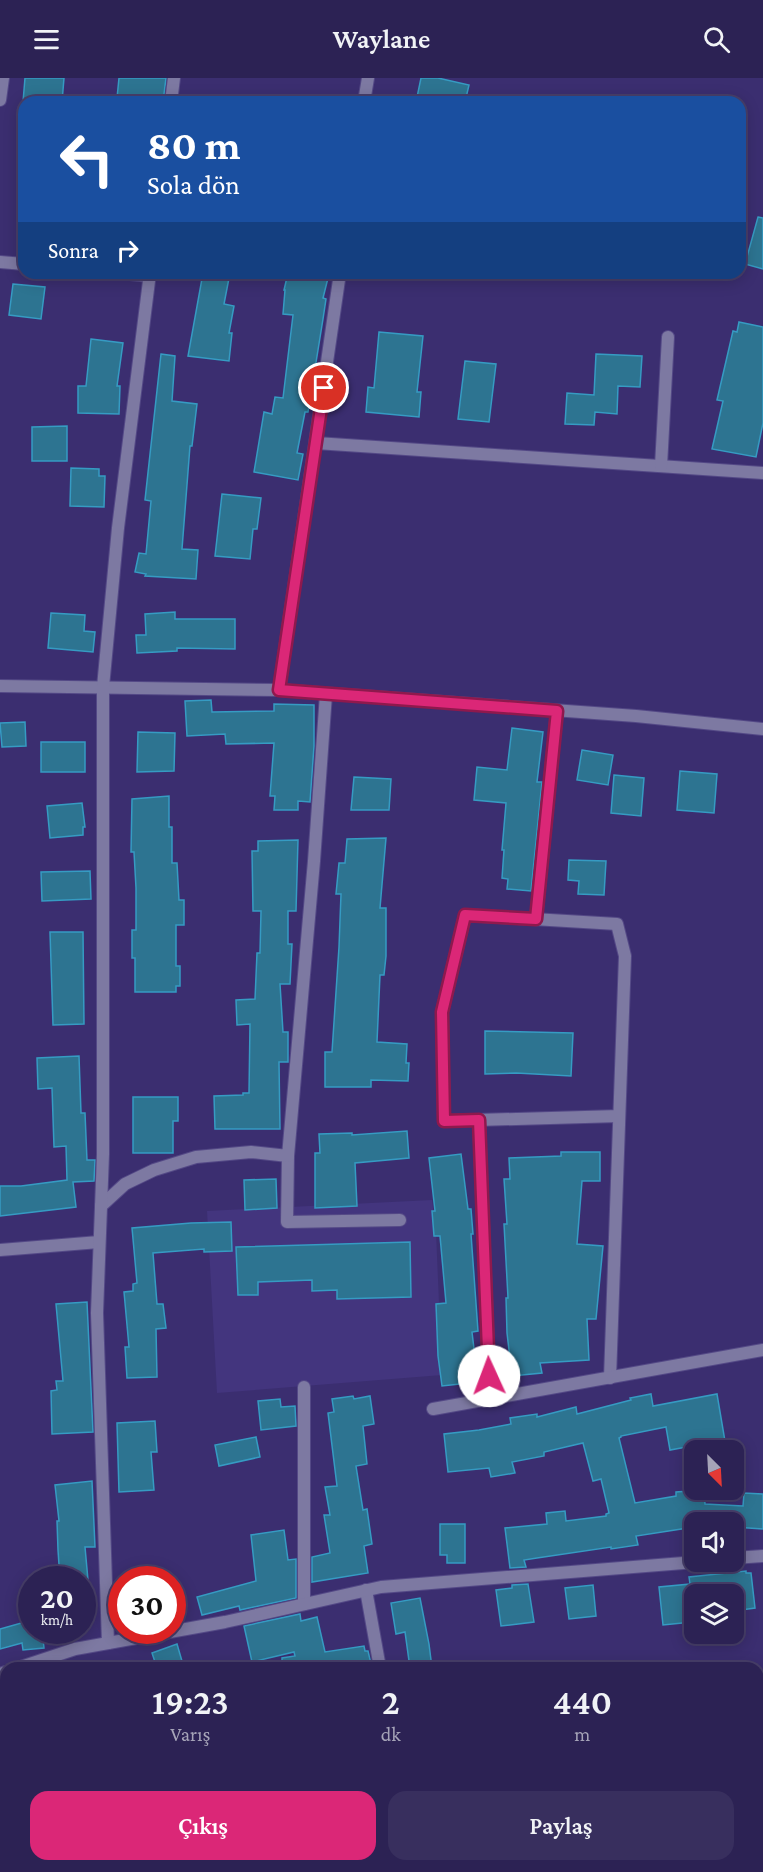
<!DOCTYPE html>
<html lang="tr">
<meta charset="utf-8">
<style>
:root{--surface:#2c2254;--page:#382f5e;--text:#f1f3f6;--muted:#a6a4b8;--line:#483f6b;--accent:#db2777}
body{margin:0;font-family:"Crimson Pro",serif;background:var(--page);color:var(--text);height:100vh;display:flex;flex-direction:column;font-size:22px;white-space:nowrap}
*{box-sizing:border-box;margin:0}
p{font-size:20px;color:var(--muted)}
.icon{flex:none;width:33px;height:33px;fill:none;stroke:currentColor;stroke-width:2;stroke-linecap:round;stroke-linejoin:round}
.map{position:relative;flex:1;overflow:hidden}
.panel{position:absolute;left:0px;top:1584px;width:764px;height:210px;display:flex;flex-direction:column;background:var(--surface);border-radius:18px 18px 0 0;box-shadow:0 3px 15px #0003,0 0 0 2px var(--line)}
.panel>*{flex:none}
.top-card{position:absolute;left:18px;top:18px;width:728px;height:183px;border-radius:18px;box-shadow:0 3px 15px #0003,0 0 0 2px var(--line);background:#1a4fa0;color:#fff;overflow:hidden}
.needle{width:39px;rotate:156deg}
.buttons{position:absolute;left:684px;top:1362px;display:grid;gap:12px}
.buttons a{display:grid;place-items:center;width:60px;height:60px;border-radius:12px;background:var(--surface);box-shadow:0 3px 15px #0003,0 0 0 2px var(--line);font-size:30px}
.speed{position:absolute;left:18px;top:1488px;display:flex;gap:12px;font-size:30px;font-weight:700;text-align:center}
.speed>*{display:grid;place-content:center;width:78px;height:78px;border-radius:50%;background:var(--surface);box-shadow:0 3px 15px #0003,0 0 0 2px var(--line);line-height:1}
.speed small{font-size:15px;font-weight:400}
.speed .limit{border:9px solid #d22;background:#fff;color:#111}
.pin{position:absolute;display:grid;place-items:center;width:51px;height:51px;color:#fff;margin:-26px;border:3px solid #fff;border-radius:50%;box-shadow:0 2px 6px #0007}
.me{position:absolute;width:66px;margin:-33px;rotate:358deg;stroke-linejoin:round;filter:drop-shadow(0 0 4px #0008)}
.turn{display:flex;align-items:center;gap:21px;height:126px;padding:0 30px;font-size:27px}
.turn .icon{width:78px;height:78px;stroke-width:2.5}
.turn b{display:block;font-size:42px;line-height:51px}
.then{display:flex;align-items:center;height:57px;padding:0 30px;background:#0003;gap:12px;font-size:22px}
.eta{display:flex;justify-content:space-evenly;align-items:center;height:102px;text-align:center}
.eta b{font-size:36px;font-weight:600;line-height:42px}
.button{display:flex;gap:12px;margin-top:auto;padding:12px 30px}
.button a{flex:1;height:69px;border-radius:18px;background:var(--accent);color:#fff;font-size:24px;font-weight:600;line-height:69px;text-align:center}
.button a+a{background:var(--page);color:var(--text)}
header{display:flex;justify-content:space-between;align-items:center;height:78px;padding:0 30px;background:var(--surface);font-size:27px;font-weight:600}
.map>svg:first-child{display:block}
</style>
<header><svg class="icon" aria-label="menu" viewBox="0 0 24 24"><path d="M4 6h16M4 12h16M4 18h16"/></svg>Waylane<svg class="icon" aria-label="search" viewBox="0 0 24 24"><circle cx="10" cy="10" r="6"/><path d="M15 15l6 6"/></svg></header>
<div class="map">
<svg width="763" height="1794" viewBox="0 0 763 1794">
<rect width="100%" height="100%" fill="#3b2e70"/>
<!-- built -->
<polygon fill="#43357e" points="432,1122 436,1154 442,1297 217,1315 207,1133"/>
<!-- building -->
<g fill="#2d7491" stroke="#369bc3" stroke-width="1.5">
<polygon points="25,0 64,0 62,24 23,24"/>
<polygon points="119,0 166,0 163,24 117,20"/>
<polygon points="421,0 438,0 469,7 465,24 416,24"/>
<polygon points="758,139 763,140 763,191 745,186"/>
<polygon points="203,195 230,195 224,226 234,228 229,255 232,255 229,283 188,278"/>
<polygon points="288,195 304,195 328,200 323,220 326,221 323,241 308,334 305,334 297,375 303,376 298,402 254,394 264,334 272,336 275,319 283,320 293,237 283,236 285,212 284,212"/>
<polygon points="13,206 45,209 41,241 9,237"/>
<polygon points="739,244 763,249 763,345 756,379 712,371 723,323 717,322 733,253 737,254"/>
<polygon points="379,254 423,258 417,314 421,314 419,339 366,334 368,309 374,310"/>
<polygon points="91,261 123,265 117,308 120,308 119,336 78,335 78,308 86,308"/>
<polygon points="161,276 175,278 172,323 197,326 192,368 190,368 182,471 198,472 196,501 145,498 146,496 135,494 139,475 146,476 151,423 145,422"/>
<polygon points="596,276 642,278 640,309 618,308 617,336 595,334 594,347 565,346 567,315 594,317"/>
<polygon points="465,283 496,286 489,344 458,341"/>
<polygon points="67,348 67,383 32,383 32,349"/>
<polygon points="71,390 99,391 99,398 105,398 104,429 70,428"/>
<polygon points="222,416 261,420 257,451 253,451 250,481 215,478"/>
<polygon points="175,534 175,541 235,541 235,571 177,570 177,573 137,575 136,557 146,557 145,536"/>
<polygon points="51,535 85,537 84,553 95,554 93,574 48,570"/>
<polygon points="211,622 212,634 274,633 274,626 314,627 314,668 310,724 298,723 298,732 274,732 275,718 270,718 274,665 226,666 225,656 187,658 185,623"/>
<polygon points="25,644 26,668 2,669 0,645"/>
<polygon points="512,650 543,654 537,704 542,704 531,813 507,811 508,801 502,800 504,772 502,772 506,725 474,722 477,689 507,692"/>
<polygon points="138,654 175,655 174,693 137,694"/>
<rect x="41" y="664" width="44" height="30"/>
<polygon points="582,672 613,677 608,707 577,702"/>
<polygon points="680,693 717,696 714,735 677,732"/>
<polygon points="614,697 644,700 641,738 611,735"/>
<polygon points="354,699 391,701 389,732 351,732"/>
<polygon points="169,718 169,749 172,749 172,785 177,785 179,822 184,822 184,847 176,847 176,888 180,888 180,908 176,908 176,914 135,914 135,880 132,880 132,852 136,852 136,810 134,774 131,774 132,721"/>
<polygon points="82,725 85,749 83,749 83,757 50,760 47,728"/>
<polygon points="386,760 380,830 386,830 386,878 384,897 380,897 377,964 407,966 406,985 409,985 408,1003 371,1002 371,1009 325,1009 325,974 332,974 339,869 341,816 336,816 339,785 345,785 347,761"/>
<polygon points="298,762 296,833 288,833 288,866 292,866 290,906 280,906 283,954 288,954 288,984 279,984 280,1051 215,1051 214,1018 243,1017 243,1015 249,1015 250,946 237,947 236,922 255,921 257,875 260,875 261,833 253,833 252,773 258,773 258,763"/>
<polygon points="569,782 606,783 604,817 578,816 579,803 568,802"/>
<polygon points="90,793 91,821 42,823 41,794"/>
<polygon points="50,854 83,854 84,946 53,947"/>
<polygon points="485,953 573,955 571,998 516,995 485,996"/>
<polygon points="79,978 81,1035 85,1035 87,1082 95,1082 94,1103 73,1104 76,1129 0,1138 0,1108 21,1108 67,1102 66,1068 54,1069 52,1010 38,1011 37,980"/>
<polygon points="133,1019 178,1019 178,1043 173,1043 173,1075 133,1075"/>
<polygon points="407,1053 409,1080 355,1085 357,1128 315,1130 315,1075 320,1075 319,1056 352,1055 352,1057"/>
<polygon points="561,1074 600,1074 600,1103 582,1103 577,1166 603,1168 596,1241 587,1241 589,1282 540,1285 542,1295 512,1298 507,1255 506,1220 508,1220 504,1146 507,1146 504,1101 510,1101 509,1080 561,1078"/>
<polygon points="461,1076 468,1131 471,1131 473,1156 471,1156 478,1253 472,1254 478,1304 442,1308 438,1278 436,1226 446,1225 440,1158 434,1158 432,1133 435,1133 429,1080"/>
<polygon points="276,1101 277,1130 245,1132 244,1102"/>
<polygon points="231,1144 232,1173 204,1174 204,1171 153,1175 157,1226 163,1226 166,1250 156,1251 157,1299 127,1300 125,1269 129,1269 124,1214 133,1213 133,1206 137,1205 132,1150 191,1145"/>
<polygon points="410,1164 411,1219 337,1221 337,1212 312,1213 312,1202 258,1204 258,1217 238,1217 236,1169"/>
<polygon points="87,1224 93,1354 52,1356 51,1313 57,1312 56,1303 63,1303 56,1226"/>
<polygon points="651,1316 653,1328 717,1316 726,1369 698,1372 697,1367 670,1372 666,1349 621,1358 621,1359 619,1360 635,1425 676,1418 676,1414 704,1412 705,1426 743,1428 744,1415 763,1416 763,1451 734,1449 734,1444 694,1444 694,1449 636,1458 638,1467 611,1471 611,1469 537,1480 524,1482 526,1489 510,1490 505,1450 547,1446 546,1435 565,1433 566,1443 606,1438 606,1436 609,1435 601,1401 593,1403 583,1365 544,1374 544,1378 512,1384 515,1395 491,1399 489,1390 448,1394 444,1356 479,1352 511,1346 510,1340 537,1336 537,1339 576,1329 577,1336 631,1322 630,1320"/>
<polygon points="353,1318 354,1321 370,1318 374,1346 363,1348 367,1386 356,1388 363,1432 367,1431 372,1466 364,1468 368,1495 312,1504 312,1479 330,1475 324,1437 330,1437 325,1409 337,1408 328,1335 334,1334 332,1321"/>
<polygon points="280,1321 281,1329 295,1328 296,1348 261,1352 258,1323"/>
<polygon points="155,1343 157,1374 151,1374 154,1412 119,1414 117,1345"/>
<polygon points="256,1359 260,1379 219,1388 215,1367"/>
<polygon points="92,1403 95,1469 85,1469 88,1502 60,1502 58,1472 57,1443 59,1443 55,1407"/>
<polygon points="440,1446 465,1446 465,1485 447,1485 447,1477 440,1477"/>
<polygon points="284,1452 288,1482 296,1481 296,1520 240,1532 239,1528 202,1537 197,1519 256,1503 251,1457"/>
<polygon points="746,1493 746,1495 751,1495 755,1530 734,1533 734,1516 694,1516 694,1527 690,1528 692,1544 663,1547 659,1509 690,1506 689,1499"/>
<polygon points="528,1506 534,1544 501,1548 496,1512 512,1510 512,1507"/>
<polygon points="593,1507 596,1538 569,1541 565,1510"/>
<polygon points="420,1520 429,1566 432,1590 410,1590 405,1554 396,1556 391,1525"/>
<polygon points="300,1536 301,1543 317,1539 325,1574 364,1568 365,1573 368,1573 372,1590 282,1590 282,1580 295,1578 294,1574 252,1584 244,1548"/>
<polygon points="32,1542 32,1552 42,1552 44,1570 23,1572 22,1565 0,1571 0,1551"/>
<polygon points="177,1566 184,1590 157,1590 152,1575"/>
</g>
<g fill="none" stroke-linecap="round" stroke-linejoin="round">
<!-- minor casing -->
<g stroke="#544986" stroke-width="14">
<g id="minor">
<polyline points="0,22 3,0"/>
<polyline points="171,24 174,0"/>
<polyline points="364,24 368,0"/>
<polyline points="0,184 24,186"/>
<polyline points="120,195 150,198"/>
<polyline points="316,365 763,395"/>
<polyline points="661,388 668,259"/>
<polyline points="0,608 279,612 636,638 763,651"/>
<polyline points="279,612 340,195"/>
<polyline points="536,841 557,633"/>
<polyline points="479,1043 490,1321"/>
<polyline points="288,1078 287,1144 400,1142"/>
<polyline points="101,1128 125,1106 154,1092 196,1079 251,1074 288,1078 314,783 326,616"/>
<polyline points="0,1172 99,1164"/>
<polyline points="610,1300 625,878 617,846 465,837 442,934 444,1043 619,1038"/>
<polyline points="433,1331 763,1272"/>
<polyline points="734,1480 763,1478"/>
<polyline points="366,1512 380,1590"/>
<polyline points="304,1526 304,1309"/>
<polyline points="108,1565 97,1235 103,1076 103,609 118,450 150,195"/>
<polyline points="18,1590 75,1571 225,1544 381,1509 696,1484"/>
<polyline points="0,1596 6,1594"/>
<polyline points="758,1671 763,1670"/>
<polyline points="0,1732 6,1730"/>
<polyline points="475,1788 477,1794"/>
</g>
</g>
<!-- minor -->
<use href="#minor" stroke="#7d79a2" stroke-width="12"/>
</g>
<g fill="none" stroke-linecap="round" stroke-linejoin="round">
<!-- route casing -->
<g stroke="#8e194d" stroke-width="15">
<polyline id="route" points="324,310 279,612 557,633 536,841 465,837 442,934 444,1043 479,1042 489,1298"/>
</g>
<!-- route -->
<use href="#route" stroke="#db2777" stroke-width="10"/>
</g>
</svg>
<div class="buttons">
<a><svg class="needle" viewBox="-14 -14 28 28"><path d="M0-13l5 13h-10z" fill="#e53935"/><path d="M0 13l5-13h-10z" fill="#a6a4b8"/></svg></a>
<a><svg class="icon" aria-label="sound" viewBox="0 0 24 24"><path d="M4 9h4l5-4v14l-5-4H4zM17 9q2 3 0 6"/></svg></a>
<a><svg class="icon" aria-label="layers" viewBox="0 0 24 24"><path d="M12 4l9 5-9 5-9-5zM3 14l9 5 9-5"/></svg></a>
</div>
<div class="speed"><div>20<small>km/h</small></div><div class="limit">30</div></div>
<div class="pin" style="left:324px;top:310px;background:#d93025"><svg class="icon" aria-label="arrive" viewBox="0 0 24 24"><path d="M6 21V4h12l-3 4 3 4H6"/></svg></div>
<svg class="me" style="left:489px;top:1298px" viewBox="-20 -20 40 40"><circle r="19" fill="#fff"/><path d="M0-13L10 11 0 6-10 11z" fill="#db2777"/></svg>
<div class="top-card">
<div class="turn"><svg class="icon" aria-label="left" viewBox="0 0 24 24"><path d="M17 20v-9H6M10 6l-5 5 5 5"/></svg><div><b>80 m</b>Sola dön</div></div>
<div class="then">Sonra<svg class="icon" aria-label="right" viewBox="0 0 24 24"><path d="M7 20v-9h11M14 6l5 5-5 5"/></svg></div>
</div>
<section class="panel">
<div class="eta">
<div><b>19:23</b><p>Varış</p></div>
<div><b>2</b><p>dk</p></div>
<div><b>440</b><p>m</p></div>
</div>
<div class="button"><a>Çıkış</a><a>Paylaş</a></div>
</section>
</div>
